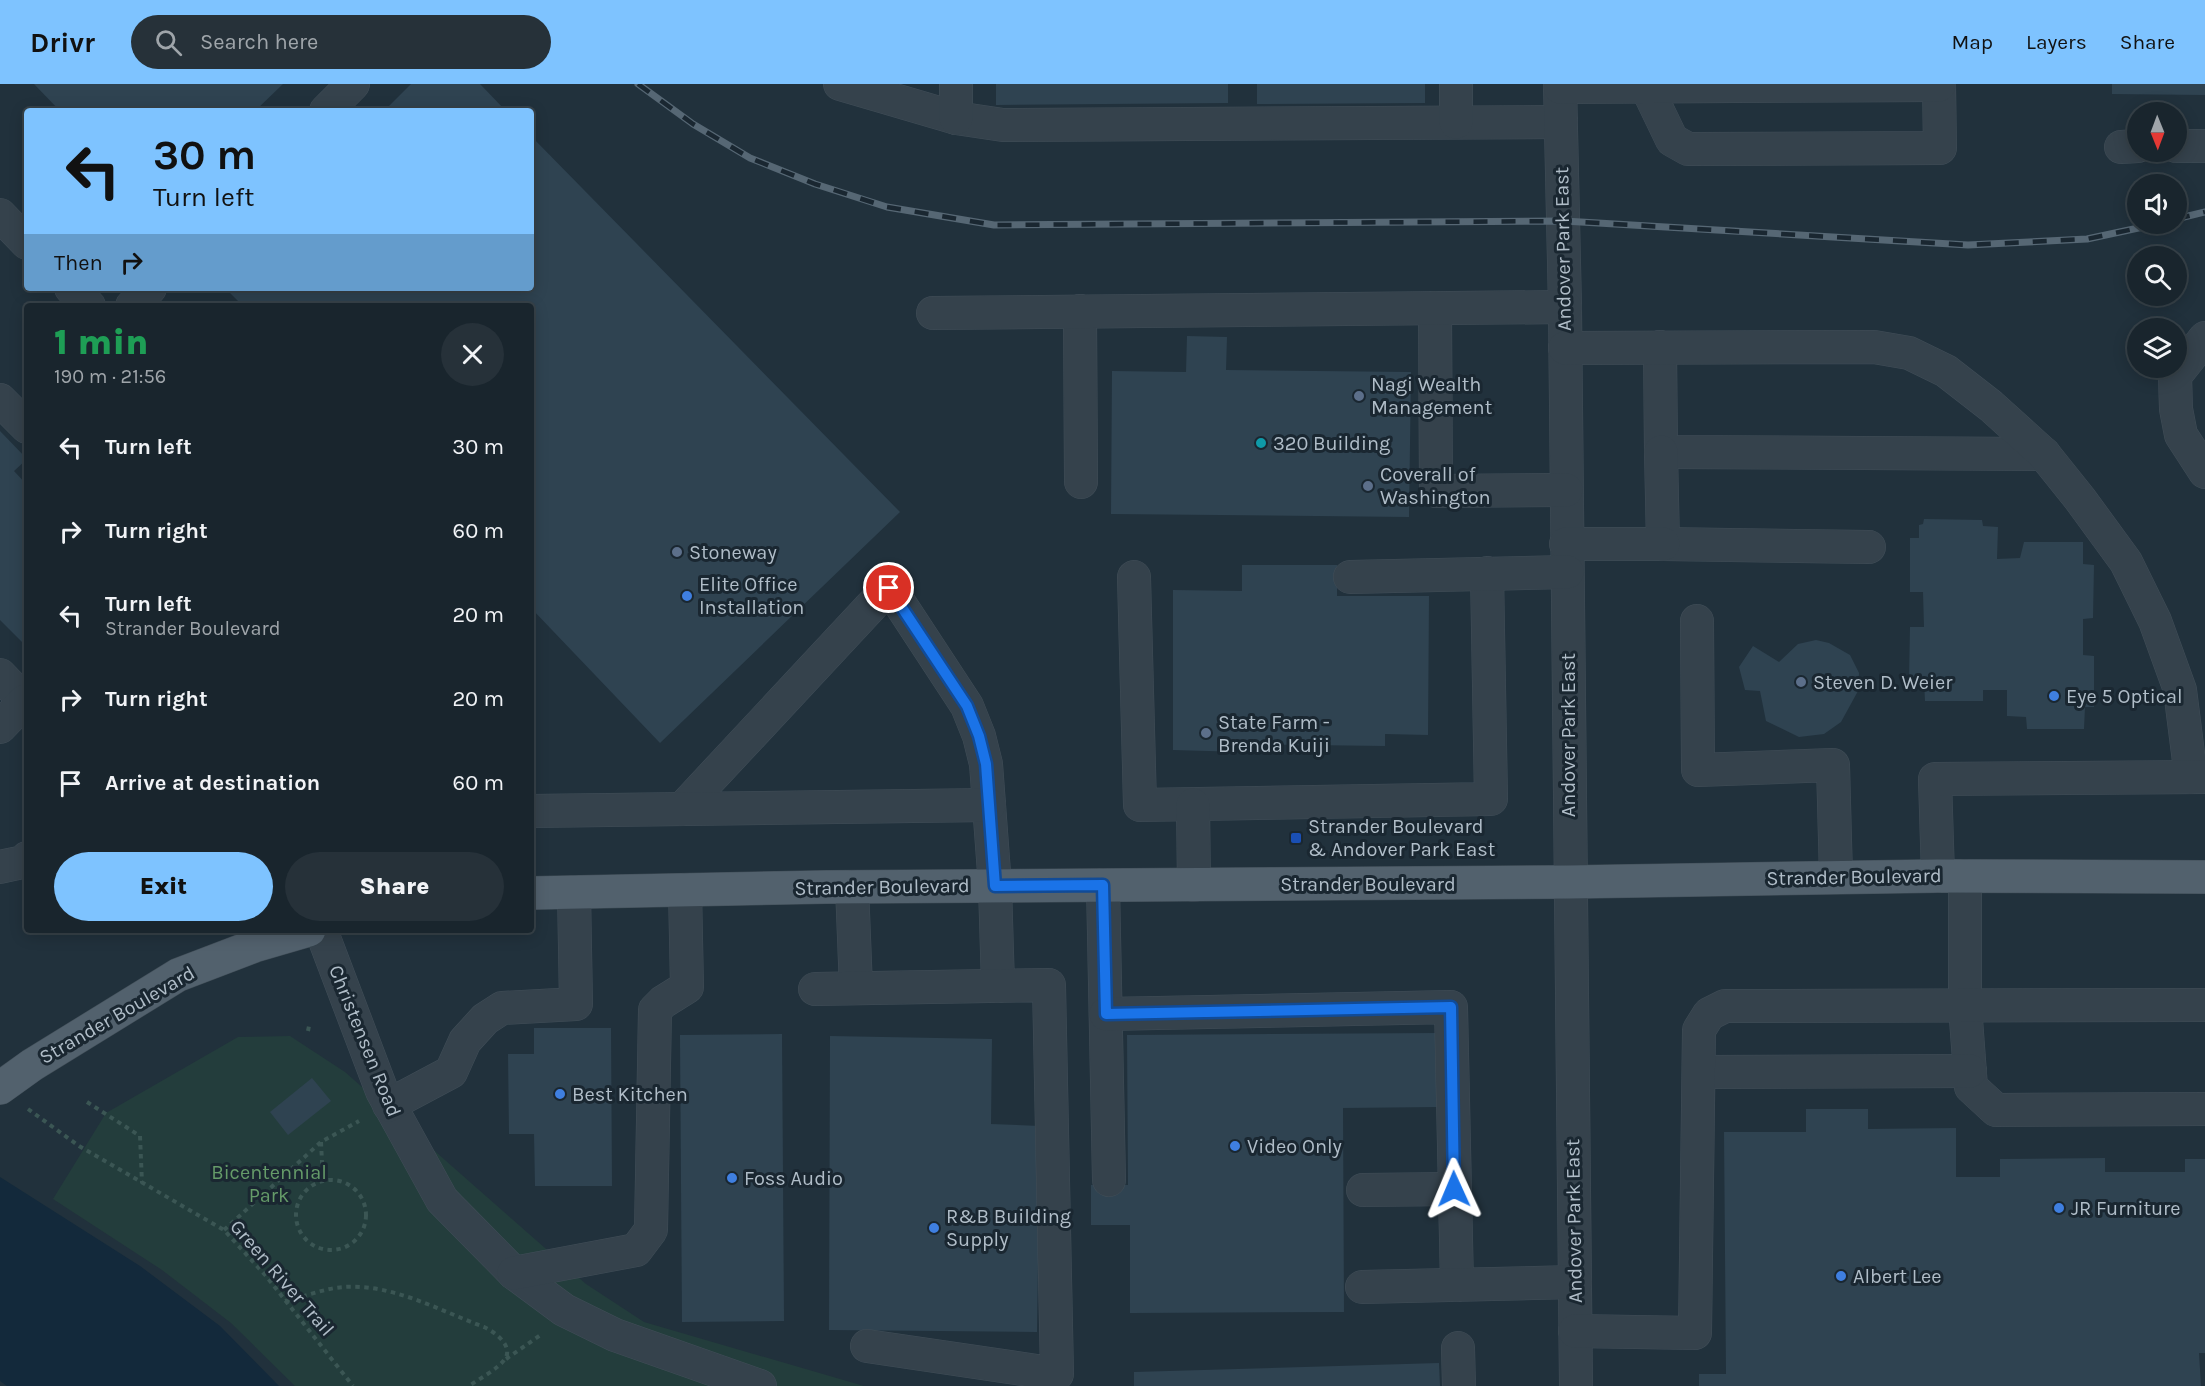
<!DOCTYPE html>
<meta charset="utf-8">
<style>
:root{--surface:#19252d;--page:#263139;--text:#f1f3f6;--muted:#9fa5aa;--line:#374249;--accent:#7ec3ff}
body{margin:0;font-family:Karla,sans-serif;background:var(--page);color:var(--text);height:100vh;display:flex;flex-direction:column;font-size:22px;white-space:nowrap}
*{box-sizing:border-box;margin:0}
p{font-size:20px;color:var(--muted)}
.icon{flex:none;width:33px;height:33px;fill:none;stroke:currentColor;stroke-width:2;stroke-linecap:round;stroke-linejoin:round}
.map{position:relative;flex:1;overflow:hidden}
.sheet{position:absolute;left:24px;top:219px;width:510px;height:630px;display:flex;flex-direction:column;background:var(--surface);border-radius:6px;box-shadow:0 3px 15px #0003,0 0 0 2px var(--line)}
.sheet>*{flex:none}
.banner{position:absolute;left:24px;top:24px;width:510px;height:183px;border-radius:6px;box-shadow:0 3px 15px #0003,0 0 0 2px var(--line);background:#7ec3ff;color:#111;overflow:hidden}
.needle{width:39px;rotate:179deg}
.fabs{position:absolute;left:2127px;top:18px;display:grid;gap:12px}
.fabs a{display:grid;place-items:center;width:60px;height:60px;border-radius:50%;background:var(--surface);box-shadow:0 3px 15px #0003,0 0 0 2px var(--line);font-size:30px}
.pin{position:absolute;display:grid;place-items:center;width:51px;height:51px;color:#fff;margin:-26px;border:3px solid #fff;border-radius:50%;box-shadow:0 2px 6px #0007}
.me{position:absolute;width:66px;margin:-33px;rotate:359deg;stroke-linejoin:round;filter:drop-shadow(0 0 4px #0008)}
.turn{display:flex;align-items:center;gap:21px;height:126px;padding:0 30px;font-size:27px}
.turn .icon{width:78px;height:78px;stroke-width:2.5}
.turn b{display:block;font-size:42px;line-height:51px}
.then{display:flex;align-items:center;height:57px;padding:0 30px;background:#0003;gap:12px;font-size:22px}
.round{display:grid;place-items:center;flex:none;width:63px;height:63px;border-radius:32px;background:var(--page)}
.head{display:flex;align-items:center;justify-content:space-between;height:102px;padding:0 30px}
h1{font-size:36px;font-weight:800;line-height:45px;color:#1e9e55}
.cta{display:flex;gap:12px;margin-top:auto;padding:12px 30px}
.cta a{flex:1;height:69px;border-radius:36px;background:var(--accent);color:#111;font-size:24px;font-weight:800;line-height:69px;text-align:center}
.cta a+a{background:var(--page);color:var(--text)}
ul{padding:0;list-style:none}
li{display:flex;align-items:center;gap:18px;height:84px;padding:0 30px}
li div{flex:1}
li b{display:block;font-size:22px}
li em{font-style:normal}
header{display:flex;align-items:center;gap:36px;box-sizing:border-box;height:84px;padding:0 30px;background:var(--accent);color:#111}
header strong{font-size:28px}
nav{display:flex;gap:33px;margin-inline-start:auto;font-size:21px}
.search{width:420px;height:54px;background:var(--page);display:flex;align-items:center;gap:15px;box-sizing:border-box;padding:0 21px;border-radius:33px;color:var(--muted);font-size:22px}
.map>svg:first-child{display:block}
</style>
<header>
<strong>Drivr</strong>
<div class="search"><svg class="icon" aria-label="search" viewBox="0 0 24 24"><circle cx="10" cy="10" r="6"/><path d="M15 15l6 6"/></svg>Search here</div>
<nav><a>Map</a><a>Layers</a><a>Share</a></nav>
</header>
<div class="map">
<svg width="2205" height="1302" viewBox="0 0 2205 1302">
<rect width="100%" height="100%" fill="#21313c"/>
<!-- green -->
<polygon fill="#233d3c" points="290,952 345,988 586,1200 644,1238 864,1302 295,1302 231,1239 162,1186 53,1115 106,1029 238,953"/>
<!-- water -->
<polygon fill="#13293b" points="0,1093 140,1182 220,1242 279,1302 7,1302 0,1297"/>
<!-- building -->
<g fill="#2f4351">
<polygon points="34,0 283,0 255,27 60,27"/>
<polygon points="411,0 480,0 506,27 384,27"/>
<polygon points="996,0 1228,0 1228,19 996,21"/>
<polygon points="1257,0 1425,0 1425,19 1257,20"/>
<polygon points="2112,0 2205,0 2205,11 2112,10"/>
<polygon points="531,52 900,428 660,659 531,524 531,222 243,222 225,204 531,204"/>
<polygon points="1187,252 1227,253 1226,286 1411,288 1409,433 1111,430 1112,287 1186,288"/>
<polygon points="0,347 27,375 14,387 27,401 27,563 0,536"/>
<polygon points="1924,435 1982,436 1983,442 1998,443 1997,475 2020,474 2024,458 2083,458 2083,480 2094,481 2093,534 2083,535 2083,571 2094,572 2094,623 2085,623 2084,645 2027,645 2026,633 2007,632 2007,606 1983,606 1983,617 1925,617 1924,597 1909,596 1910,543 1924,543 1923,508 1910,508 1910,454 1919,454 1919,441 1923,440"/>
<polygon points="1242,481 1337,481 1337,512 1429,512 1428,651 1385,650 1385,662 1243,660 1243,668 1173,666 1173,506 1242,507"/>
<polygon points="1816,556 1829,559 1850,571 1859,589 1858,607 1841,638 1824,650 1799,653 1766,637 1760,607 1745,606 1739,583 1753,562 1779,578 1798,560"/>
<polygon points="534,944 611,944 612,1102 535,1102 534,1050 509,1050 508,970 534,970"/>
<polygon points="1439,949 1439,1023 1343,1024 1344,1228 1130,1229 1130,1141 1091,1141 1091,1101 1128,1101 1127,951"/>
<polygon points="782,950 784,1237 682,1238 680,951"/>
<polygon points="830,952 992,955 991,1040 1040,1042 1037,1248 829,1246"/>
<polygon points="312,994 331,1017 288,1051 270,1028"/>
<polygon points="1806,1025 1868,1025 1868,1045 1956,1044 1956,1093 2000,1093 2000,1075 2105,1074 2105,1088 2185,1088 2185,1075 2205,1075 2205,1269 2199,1269 2201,1302 1699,1302 1699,1290 1726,1290 1724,1048 1806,1048"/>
<polygon points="1439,1279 1440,1302 1134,1302 1134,1288"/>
</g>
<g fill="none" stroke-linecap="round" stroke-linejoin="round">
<!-- minor casing -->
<g stroke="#414e58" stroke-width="34">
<g id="minor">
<polyline points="840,0 956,34 1003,41 1561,38"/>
<polyline points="956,0 956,34"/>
<polyline points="1456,0 1456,38"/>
<polyline points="1560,0 1565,223 1576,1302"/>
<polyline points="1646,2 1672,56 1688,65 1940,64 1939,0"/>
<polyline points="1560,3 1939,1"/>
<polyline points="326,27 353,0"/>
<polyline points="2176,62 2205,62"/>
<polyline points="2121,63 2138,62"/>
<polyline points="0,131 27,159"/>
<polyline points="71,204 89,222"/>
<polyline points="132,222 150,204"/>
<polyline points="1435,224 1436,407 1566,406"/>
<polyline points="1080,227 1081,398"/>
<polyline points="933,229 1565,223"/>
<polyline points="2205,254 2175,292 2176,325 2181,351 2205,388"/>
<polyline points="1660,263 1661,368 2044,370"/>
<polyline points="1565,264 1874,263 1909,269 1946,287 1991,322 2044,370 2080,415 2126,478 2155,537 2180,606 2191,693"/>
<polyline points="0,316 27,343"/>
<polyline points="1661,368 1663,460 1869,463"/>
<polyline points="1566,460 1663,460"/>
<polyline points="1134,493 1140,721 1491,715 1487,489"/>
<polyline points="1350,493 1567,488"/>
<polyline points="1697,537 1698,686 1833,681 1836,793"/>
<polyline points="0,591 27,619"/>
<polyline points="0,643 25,617"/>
<polyline points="1193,721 1194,801"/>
<polyline points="682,725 889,503 967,622 979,652 986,680 995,802 998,902"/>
<polyline points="531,727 989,721"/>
<polyline points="0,783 23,778 27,774"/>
<polyline points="1938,792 1935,695 2205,693"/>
<polyline points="1965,792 1965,922 1971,1003 1996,1026 2205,1025"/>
<polyline points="1103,801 1109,1096"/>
<polyline points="852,803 856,904"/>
<polyline points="321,846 382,1007 442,1116 514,1189 564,1226 615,1251 760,1302"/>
<polyline points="815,905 1049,901 1057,1290 867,1262"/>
<polyline points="1106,930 1451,923 1457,1201"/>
<polyline points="1699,988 1970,987"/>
<polyline points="389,1021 451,988 465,957 485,935 502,924 576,920 574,808"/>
<polyline points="1363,1106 1454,1105"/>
<polyline points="514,1189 636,1166 651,1146 655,926 663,918 687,903 685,806"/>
<polyline points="1362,1203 1575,1198"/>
<polyline points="1575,1247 1695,1249 1699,946 1709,930 1725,922 2205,921"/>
<polyline points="1458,1264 1459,1302"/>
</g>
</g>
<!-- major casing -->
<g stroke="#414e58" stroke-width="34">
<g id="major">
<polyline points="531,809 827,803 1569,798 1938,792 2205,793"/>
<polyline points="0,1004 32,981 178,891 254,862 309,846"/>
</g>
</g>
<!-- path -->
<g stroke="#3b5654" stroke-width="4" stroke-dasharray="4.5 4.5" stroke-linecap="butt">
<polyline points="308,947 309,942"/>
<polyline points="87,1018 140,1052 142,1099"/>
<polyline points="28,1025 79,1062 224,1146 266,1192 353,1302"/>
<polyline points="321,1058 323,1098"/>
<circle cx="331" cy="1131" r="35"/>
<polyline points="224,1146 321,1058 359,1037"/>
<path d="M285 1217C302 1213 318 1207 335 1204 386 1196 438 1226 484 1243 495 1248 515 1263 504 1276 498 1285 479 1295 469 1302"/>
<polyline points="506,1275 542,1250"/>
</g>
<!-- minor -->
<use href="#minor" stroke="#35424c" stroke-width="33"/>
<!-- major -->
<use href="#major" stroke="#52616d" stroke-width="33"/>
<!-- rail casing -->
<g stroke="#566774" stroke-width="7">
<g id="rail">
<polyline points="638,0 693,40 750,74 815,100 887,123 994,141 1564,137 1968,161 2087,155 2157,140"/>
<polyline points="2176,135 2205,128"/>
</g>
</g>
<!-- rail -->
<use href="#rail" stroke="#1a2731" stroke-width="4.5" stroke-dasharray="14" stroke-linecap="butt"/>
</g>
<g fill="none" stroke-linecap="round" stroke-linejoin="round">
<!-- route casing -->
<g stroke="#114b97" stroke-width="15">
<polyline id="route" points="889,504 967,622 979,652 986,680 995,802 1103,801 1106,930 1451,923 1454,1105"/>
</g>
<!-- route -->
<use href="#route" stroke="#1a73e8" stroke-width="10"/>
</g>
<!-- markers -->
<g fill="#5c6f8a" stroke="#1a2731" stroke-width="2">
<circle cx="1359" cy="312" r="6"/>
<circle cx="1368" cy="402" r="6"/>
<circle cx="677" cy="468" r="6"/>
<circle cx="1801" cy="598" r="6"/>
<circle cx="1206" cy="649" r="6"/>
</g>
<circle fill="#0f9aa8" stroke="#1a2731" stroke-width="2" cx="1261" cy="359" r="6"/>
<g fill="#3f7fe0" stroke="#1a2731" stroke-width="2">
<circle cx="687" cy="512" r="6"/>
<circle cx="2054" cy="612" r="6"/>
<circle cx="560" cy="1010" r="6"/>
<circle cx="1235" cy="1062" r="6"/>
<circle cx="732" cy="1094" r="6"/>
<circle cx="2059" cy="1124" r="6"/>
<circle cx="934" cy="1144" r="6"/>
<circle cx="1841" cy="1192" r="6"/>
</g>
<rect fill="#1a4fb4" stroke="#1a2731" stroke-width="2" x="1290" y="748" width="12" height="12" rx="3"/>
<g text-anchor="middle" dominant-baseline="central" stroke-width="6" stroke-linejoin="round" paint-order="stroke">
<!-- street labels -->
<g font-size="20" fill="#b0bdc8" stroke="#1a2731">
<text transform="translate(1563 165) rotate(-91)">Andover Park East</text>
<text transform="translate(1568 651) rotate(-90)">Andover Park East</text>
<text transform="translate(1854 793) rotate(-1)">Strander Boulevard</text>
<text x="1368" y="800">Strander Boulevard</text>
<text transform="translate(882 803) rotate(-1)">Strander Boulevard</text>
<text transform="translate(117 931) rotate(-30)">Strander Boulevard</text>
<text transform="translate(365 957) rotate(68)">Christensen Road</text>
<text transform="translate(1574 1137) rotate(-91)">Andover Park East</text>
<text transform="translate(282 1194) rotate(49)">Green River Trail</text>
</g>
<!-- poi labels -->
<g font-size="20" fill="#b0bdc8" stroke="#1a2731" text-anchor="start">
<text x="1371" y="300">Nagi Wealth<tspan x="1371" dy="23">Management</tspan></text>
<text x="1273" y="359">320 Building</text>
<text x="1380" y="390">Coverall of<tspan x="1380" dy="23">Washington</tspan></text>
<text x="689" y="468">Stoneway</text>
<text x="699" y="500">Elite Office<tspan x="699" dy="23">Installation</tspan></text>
<text x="1813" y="598">Steven D. Weier</text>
<text x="2066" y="612">Eye 5 Optical</text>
<text x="1218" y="638">State Farm -<tspan x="1218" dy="23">Brenda Kuiji</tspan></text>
<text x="1308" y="742">Strander Boulevard<tspan x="1308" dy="23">&amp; Andover Park East</tspan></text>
<text x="572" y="1010">Best Kitchen</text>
<text x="1247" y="1062">Video Only</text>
<text x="744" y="1094">Foss Audio</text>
<text x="2071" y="1124">JR Furniture</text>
<text x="946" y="1132">R&amp;B Building<tspan x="946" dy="23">Supply</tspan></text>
<text x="1853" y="1192">Albert Lee</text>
</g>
<!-- park labels -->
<g font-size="20" fill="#659b69" stroke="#1a2731">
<text x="269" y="1088">Bicentennial<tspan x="269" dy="23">Park</tspan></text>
</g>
</g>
</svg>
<div class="fabs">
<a><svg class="needle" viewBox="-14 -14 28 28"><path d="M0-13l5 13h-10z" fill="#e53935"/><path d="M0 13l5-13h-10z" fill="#9fa5aa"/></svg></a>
<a><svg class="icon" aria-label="sound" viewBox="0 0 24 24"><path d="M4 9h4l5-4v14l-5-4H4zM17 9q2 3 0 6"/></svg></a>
<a><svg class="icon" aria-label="search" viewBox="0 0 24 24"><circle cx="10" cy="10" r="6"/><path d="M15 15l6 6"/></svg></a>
<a><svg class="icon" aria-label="layers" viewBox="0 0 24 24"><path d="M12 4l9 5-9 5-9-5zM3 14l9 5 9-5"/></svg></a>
</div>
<div class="pin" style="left:889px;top:504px;background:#d93025"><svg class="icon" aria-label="arrive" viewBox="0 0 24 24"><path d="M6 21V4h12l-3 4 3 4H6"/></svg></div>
<svg class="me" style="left:1454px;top:1105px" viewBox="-20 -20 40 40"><path d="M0-17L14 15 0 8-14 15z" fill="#1a73e8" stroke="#fff" stroke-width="4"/></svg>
<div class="banner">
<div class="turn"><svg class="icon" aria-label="left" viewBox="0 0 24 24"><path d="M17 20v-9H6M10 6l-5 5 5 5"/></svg><div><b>30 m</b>Turn left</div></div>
<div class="then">Then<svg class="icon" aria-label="right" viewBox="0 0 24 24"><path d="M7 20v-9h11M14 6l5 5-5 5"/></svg></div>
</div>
<section class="sheet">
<div class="head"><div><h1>1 min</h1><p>190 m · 21:56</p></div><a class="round"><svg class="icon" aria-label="close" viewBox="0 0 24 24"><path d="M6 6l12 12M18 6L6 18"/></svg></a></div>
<ul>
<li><svg class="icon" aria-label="left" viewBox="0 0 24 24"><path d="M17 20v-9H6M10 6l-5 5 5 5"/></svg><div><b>Turn left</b></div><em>30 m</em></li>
<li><svg class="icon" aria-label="right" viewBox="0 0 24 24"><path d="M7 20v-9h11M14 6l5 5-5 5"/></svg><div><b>Turn right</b></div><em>60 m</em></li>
<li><svg class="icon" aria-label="left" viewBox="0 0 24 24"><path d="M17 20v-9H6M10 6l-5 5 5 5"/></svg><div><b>Turn left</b><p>Strander Boulevard</p></div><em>20 m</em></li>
<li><svg class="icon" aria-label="right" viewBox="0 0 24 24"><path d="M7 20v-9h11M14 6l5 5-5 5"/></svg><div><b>Turn right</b></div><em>20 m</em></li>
<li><svg class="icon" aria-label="arrive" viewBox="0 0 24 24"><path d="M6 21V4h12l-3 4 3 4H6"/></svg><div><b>Arrive at destination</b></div><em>60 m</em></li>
</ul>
<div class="cta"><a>Exit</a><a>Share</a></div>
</section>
</div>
